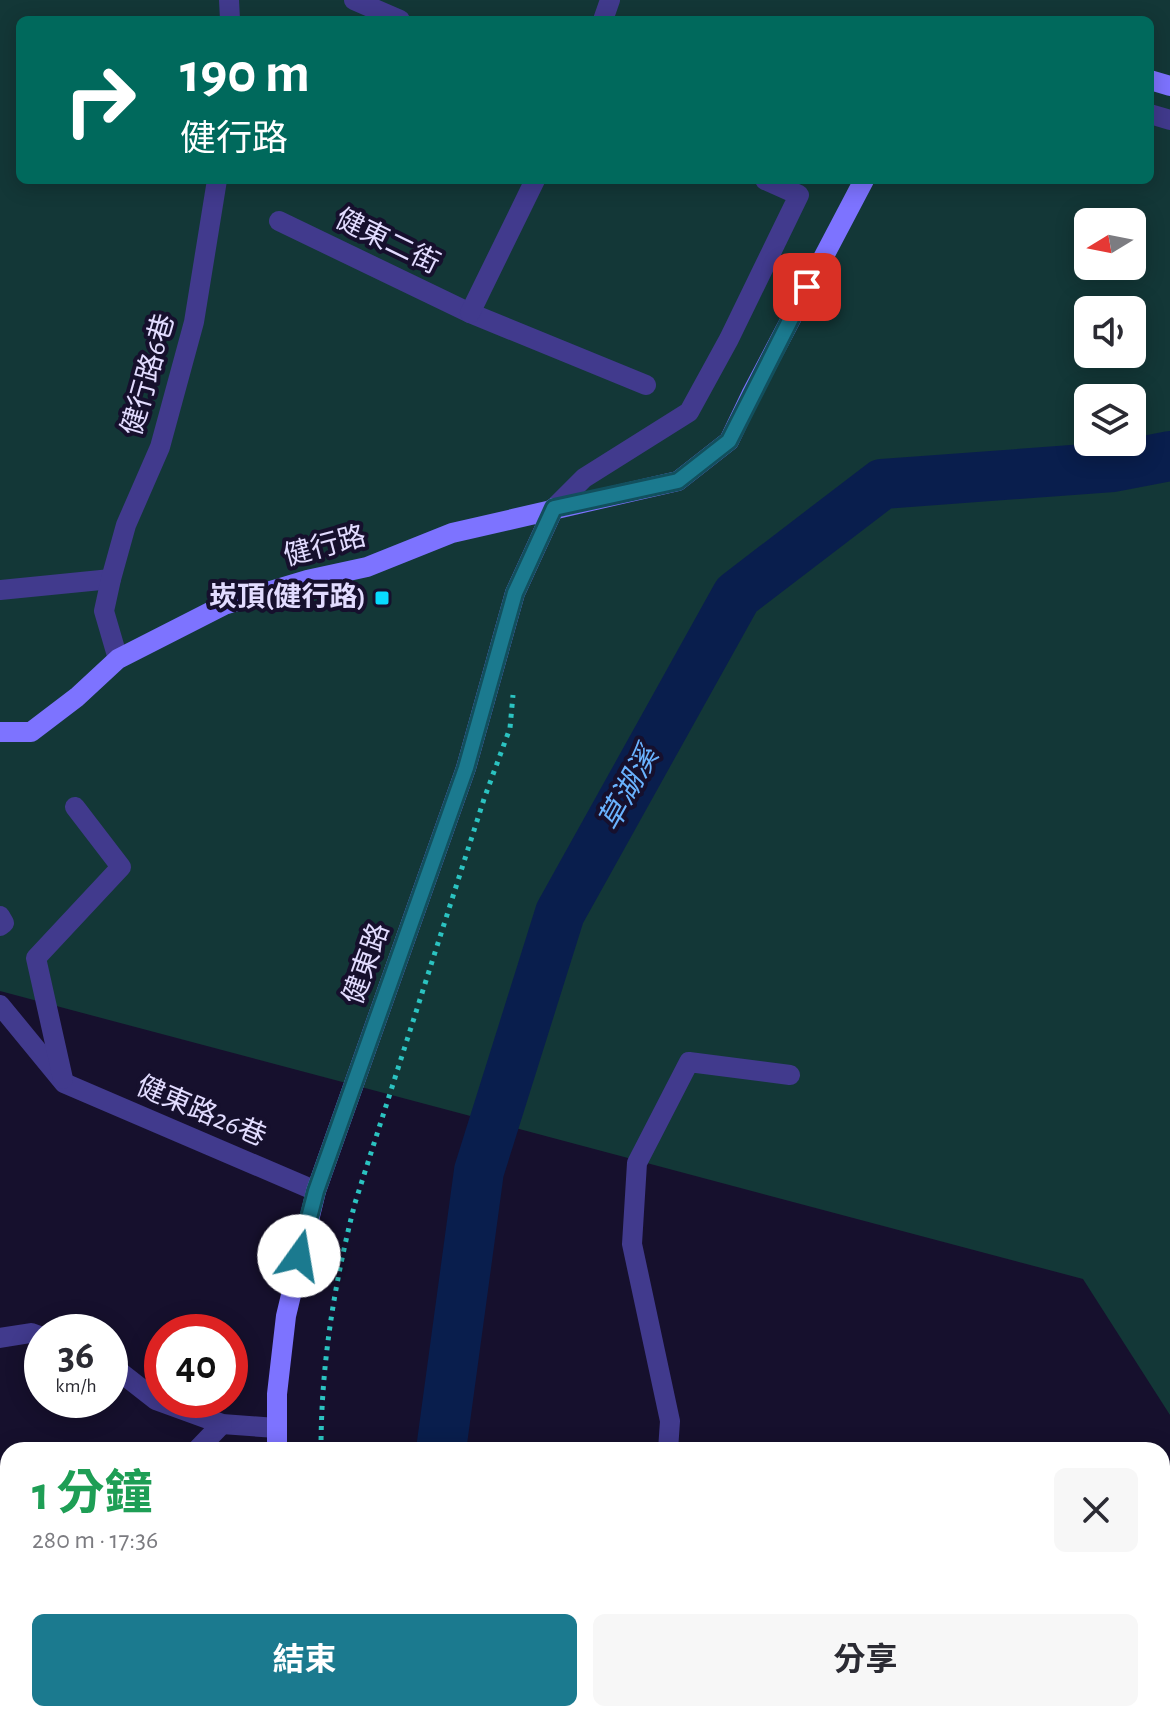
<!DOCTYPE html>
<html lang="zh-TW">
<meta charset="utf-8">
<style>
:root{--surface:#fff;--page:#f7f7f7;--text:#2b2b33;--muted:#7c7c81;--accent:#1b7a8f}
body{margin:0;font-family:"Alegreya Sans","Noto Sans TC",sans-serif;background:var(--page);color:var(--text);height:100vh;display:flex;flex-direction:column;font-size:30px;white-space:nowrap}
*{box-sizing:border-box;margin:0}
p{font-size:26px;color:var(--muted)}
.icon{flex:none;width:44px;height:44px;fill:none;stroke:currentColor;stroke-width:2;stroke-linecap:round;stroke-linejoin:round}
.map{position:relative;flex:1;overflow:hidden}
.sheet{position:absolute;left:0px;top:1442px;width:1170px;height:280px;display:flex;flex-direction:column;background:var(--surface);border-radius:24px 24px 0 0;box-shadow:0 4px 20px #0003}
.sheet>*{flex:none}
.guide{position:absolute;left:16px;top:16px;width:1138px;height:168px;border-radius:12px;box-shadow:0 4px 20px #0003;background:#00695c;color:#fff;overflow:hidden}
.needle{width:52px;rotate:260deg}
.fabs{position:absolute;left:1074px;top:208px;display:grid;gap:16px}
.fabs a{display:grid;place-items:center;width:72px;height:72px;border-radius:12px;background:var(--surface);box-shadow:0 4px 20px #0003;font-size:40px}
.speed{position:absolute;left:24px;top:1314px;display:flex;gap:16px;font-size:40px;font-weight:700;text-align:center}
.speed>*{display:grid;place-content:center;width:104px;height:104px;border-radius:50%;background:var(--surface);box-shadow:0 4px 20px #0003;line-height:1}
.speed small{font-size:20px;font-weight:400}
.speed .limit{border:12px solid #d22;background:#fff;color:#111}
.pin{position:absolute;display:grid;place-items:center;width:68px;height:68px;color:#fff;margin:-34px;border-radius:16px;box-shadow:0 4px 12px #0006}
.me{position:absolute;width:88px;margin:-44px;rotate:13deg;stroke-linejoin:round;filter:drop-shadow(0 0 6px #0008)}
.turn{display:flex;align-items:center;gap:28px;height:168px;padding:0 32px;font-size:36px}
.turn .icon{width:104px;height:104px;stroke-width:2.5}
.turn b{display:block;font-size:56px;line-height:68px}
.round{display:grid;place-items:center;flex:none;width:84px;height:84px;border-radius:12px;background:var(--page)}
.summary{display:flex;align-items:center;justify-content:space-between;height:136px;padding:0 32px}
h1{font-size:48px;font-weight:700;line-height:60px;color:#1e9e55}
.primary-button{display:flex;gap:16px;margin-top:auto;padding:16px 32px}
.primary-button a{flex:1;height:92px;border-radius:12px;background:var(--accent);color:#fff;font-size:32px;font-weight:700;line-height:92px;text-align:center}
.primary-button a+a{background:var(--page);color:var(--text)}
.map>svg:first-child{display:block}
</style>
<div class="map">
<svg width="1170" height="1722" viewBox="0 0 1170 1722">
<rect width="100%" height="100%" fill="#16102d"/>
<!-- green -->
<path fill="#133737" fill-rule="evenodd" d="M0 0H1170V1415L1083 1279 0 991ZM20 20H1150V180H20ZM1088 222H1132V266H1088ZM1088 310H1132V354H1088ZM1088 398H1132V442H1088Z"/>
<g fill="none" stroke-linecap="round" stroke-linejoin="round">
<!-- river -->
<g stroke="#091e4d" stroke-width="50">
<polyline points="441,1450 479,1171 560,913 737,595 882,484 1113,467 1170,456"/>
<polyline points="459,1714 460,1722"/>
</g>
<!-- path -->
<g stroke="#2bc3c1" stroke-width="5" stroke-dasharray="4 6" stroke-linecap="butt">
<polyline points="325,1243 343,1251"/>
<path d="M321 1450C321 1365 334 1285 355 1203L484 799 510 728 513 695"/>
<polyline points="351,1714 352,1722"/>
</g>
<!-- street -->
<g stroke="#413a8d" stroke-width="20">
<polyline points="229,0 230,20"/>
<polyline points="354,0 400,20"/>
<polyline points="603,20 610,0"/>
<polyline points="1150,114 1170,120"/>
<polyline points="279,221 470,313 646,385"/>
<polyline points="470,313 535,180"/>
<polyline points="554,508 584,478 689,412 729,339 799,195 765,180"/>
<polyline points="0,590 111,579"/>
<polyline points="118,659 104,611 111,579 126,525 160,447 194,322 217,180"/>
<polyline points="0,916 4,923 0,926"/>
<polyline points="0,1005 64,1083 316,1191"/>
<polyline points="63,1079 36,958 121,867 75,807"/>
<polyline points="0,1338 31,1333 42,1337"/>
<polyline points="110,1364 156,1400 222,1424 276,1428"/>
<polyline points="197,1450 222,1424"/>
<polyline points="668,1450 670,1421 632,1244 637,1163 689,1062 790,1075"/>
<polyline points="671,1714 672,1722"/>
<polyline points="114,1722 118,1714"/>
</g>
<!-- secondary -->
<g stroke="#7d73ff" stroke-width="20">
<polyline points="1150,80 1170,86"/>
<polyline points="0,732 31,732 77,697 118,659 224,605 307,580 367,567 452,533 678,481 729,441 751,395 864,180"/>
<polyline points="277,1450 277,1394 286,1316 316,1191 466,768 515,593 554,508"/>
<polyline points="303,1714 304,1722"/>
</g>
</g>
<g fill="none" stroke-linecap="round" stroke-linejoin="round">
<!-- route casing -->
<g stroke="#124f5d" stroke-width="20">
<polyline id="route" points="299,1256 316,1191 466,768 515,593 554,508 678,481 729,441 807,287"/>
</g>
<!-- route -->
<use href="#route" stroke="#1b7a8f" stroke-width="14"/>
</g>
<!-- markers -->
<rect fill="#08dbff" stroke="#16102d" stroke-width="3" x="374" y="590" width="16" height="16" rx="4"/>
<g text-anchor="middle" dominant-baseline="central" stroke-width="8" stroke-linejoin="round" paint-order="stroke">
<!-- street labels -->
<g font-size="28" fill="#e2dcff" stroke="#16102d">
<text transform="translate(387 242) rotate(26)">健東二街</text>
<text transform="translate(149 375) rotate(-74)">健行路6巷</text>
<text transform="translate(325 547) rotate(-15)">健行路</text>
<text transform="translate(367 964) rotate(-70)">健東路</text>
<text transform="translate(201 1112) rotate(23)">健東路26巷</text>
</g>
<!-- poi labels -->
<g font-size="28" font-weight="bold" fill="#e2dcff" stroke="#16102d" text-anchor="end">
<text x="366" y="598">崁頂(健行路)</text>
</g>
<!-- water labels -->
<g font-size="30" font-style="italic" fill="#6ab3ff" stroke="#16102d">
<text transform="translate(629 789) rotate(-61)">草湖溪</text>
</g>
</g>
</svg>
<div class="fabs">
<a><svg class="needle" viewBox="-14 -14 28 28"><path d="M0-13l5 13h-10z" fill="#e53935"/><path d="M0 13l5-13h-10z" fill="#7c7c81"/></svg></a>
<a><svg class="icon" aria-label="sound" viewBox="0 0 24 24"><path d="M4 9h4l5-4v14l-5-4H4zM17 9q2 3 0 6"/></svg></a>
<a><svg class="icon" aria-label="layers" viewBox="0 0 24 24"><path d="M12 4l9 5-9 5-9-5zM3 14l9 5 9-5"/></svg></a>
</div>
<div class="speed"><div>36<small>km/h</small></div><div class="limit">40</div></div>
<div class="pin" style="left:807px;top:287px;background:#d93025"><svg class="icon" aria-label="arrive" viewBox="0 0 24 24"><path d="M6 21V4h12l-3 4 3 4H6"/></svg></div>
<svg class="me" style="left:299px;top:1256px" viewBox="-20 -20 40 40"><circle r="19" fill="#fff"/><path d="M0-13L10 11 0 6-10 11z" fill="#1b7a8f"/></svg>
<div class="guide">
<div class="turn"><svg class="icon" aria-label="right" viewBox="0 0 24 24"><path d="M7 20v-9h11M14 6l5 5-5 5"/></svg><div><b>190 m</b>健行路</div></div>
</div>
<section class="sheet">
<div class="summary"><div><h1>1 分鐘</h1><p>280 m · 17:36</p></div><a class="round"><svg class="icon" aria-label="close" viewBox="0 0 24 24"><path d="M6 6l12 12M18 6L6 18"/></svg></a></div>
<div class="primary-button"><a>結束</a><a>分享</a></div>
</section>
</div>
